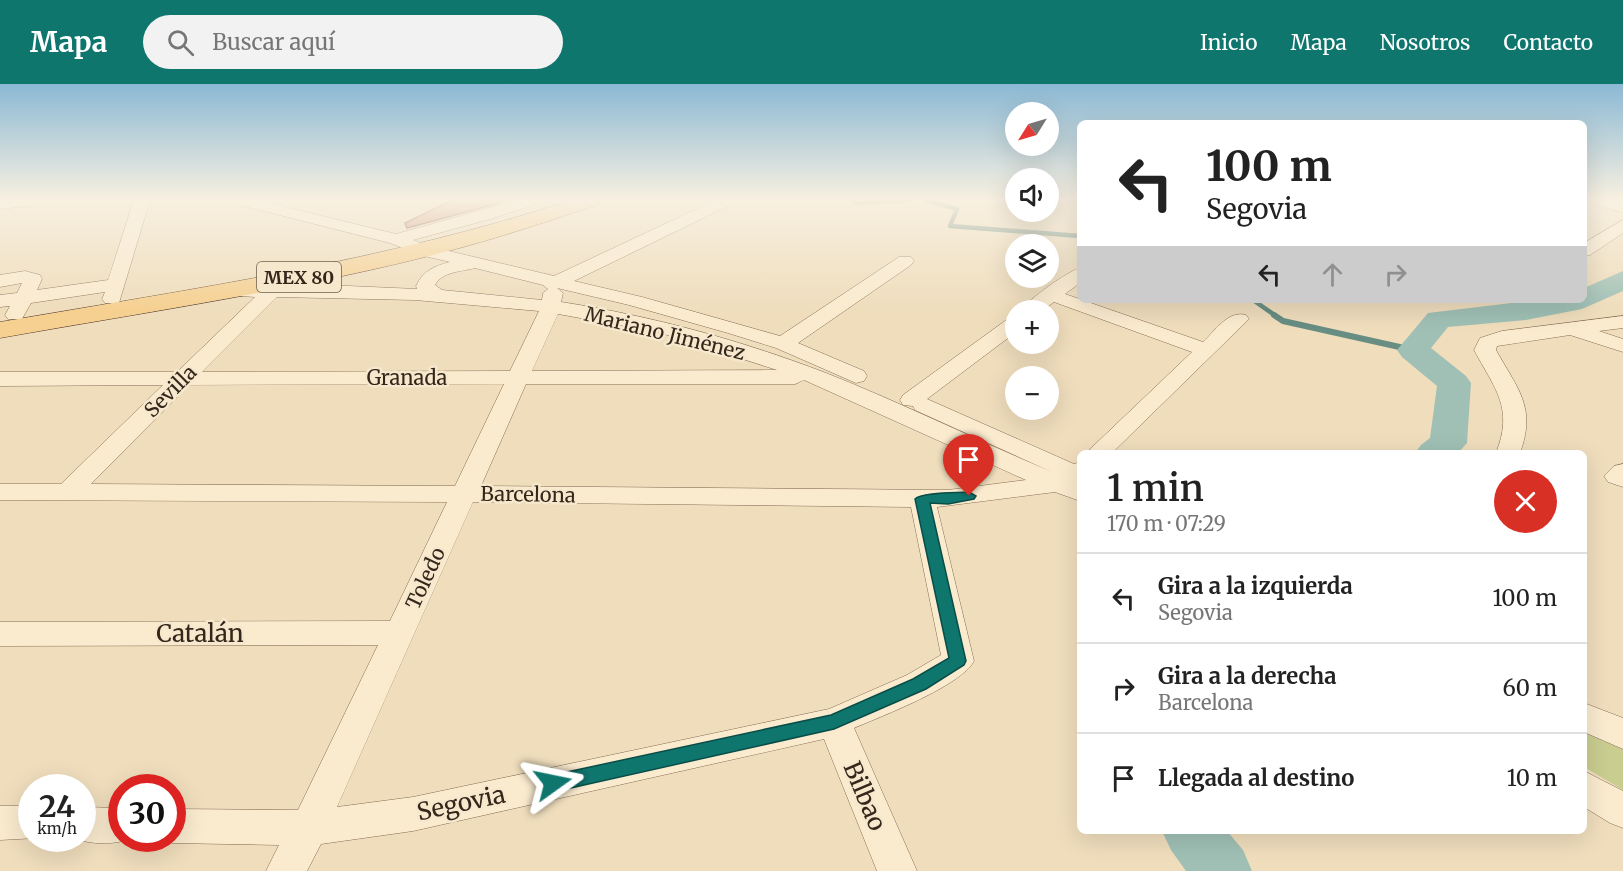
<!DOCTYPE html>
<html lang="es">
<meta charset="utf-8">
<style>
:root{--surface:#fff;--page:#f2f2f2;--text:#222;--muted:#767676;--line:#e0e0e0;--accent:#0f766e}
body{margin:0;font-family:Merriweather,serif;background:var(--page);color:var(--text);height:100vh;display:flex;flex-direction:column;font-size:22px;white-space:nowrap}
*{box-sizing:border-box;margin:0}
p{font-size:20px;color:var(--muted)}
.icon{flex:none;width:33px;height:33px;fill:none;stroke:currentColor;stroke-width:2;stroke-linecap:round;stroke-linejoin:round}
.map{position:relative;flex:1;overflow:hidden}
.side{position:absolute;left:1077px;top:366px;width:510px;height:384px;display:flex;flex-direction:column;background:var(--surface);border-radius:9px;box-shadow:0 6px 24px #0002}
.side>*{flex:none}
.guide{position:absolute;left:1077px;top:36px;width:510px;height:183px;border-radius:9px;box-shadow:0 6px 24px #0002;background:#fff;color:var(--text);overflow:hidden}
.needle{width:39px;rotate:233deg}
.buttons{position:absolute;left:1005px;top:18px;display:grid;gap:12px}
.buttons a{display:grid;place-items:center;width:54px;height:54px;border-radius:50%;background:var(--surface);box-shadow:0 6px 24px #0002;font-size:30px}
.speed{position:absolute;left:18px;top:690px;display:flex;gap:12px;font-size:30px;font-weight:700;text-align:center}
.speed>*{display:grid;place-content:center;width:78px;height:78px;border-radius:50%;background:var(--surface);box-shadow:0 6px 24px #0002;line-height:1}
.speed small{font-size:15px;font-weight:400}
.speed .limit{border:9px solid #d22;background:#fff;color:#111}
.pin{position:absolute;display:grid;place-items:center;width:51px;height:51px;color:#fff;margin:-62px -26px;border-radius:50% 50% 50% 0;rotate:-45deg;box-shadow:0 0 6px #0007}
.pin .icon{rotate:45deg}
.me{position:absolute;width:66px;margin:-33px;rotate:78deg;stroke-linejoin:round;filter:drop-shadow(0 0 4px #0008)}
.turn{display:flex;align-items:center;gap:21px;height:126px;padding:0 30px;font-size:27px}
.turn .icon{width:78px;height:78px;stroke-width:2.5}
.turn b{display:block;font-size:42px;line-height:51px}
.lanes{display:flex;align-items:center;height:57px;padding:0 30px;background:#0003;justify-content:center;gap:30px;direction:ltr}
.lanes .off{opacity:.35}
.round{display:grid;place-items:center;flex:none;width:63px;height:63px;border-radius:32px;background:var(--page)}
.head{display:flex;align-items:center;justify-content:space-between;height:102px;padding:0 30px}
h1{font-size:36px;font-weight:600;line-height:45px}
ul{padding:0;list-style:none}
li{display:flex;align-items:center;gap:18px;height:90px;padding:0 30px;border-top:2px solid var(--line)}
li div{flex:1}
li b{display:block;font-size:22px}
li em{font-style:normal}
header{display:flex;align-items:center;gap:36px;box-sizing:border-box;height:84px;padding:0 30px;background:var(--accent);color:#fff}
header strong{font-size:28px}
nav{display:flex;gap:33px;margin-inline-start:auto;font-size:21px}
.search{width:420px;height:54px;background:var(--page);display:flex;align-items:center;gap:15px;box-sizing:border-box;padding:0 21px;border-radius:33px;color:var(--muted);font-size:22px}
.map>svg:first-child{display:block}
</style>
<header>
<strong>Mapa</strong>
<div class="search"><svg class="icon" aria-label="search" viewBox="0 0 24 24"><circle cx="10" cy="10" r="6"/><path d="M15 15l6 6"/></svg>Buscar aquí</div>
<nav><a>Inicio</a><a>Mapa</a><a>Nosotros</a><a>Contacto</a></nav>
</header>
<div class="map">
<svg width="1623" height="787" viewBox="0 0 1623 787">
<rect width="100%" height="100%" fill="#efddbc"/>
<!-- green -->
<polygon fill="#c9cd90" points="1584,648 1623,665 1623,706 1584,683"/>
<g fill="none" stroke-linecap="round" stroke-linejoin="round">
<!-- stream-far1 -->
<g stroke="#688d82" stroke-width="4.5">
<polyline points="853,116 855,119 911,116"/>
<polyline points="926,116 957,125 950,142 1080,152"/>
<polyline points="1253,216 1276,232"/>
</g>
<!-- stream -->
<polyline stroke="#688d82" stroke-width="6" points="1274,231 1283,237 1413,266"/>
<!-- river -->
<g fill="#a0c0b5" fill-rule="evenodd">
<polygon points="1623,187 1623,207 1582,225 1526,236 1448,243 1431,264 1466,292 1471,299 1467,359 1458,369 1415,369 1421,361 1430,354 1437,302 1402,273 1397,266 1428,229 1536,216 1584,216 1584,204"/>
<polygon points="1162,747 1227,747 1243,766 1252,787 1186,787 1171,766"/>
</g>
</g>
<!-- building -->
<polygon fill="#ce9371" stroke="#86543b" stroke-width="1.5" points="452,116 500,116 500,119 407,144 405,139"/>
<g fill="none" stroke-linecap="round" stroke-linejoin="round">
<!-- minor casing -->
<g stroke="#876d55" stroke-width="1">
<g id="minor">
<polygon points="0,116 43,116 35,121 0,125"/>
<polygon points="134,116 150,116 119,219 105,219 102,215 105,208 31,219 22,235 8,235 5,231 10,222 0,223 0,211 17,209 22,199 0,203 0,191 25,187 40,191 42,195 37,206 108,196"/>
<path d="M230 116H256L396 150 518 116H541L539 119 494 134 413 156 432 163 554 192 716 116H736L734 119 574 197 642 213 780 252 899 173H911L914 177 911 181 798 259 864 287 867 292 864 297 856 299 776 264 728 249 629 221 557 204 563 209 561 218C652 232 740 256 826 289 902 319 976 356 1052 388L915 326 913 322 903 321 900 316 903 311 1009 234 1016 232V248L927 315 1074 380 1080 378V417L1055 408 937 423 974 577C961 602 882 632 854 644L917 787H877L824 655 413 747 321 760 307 787H266L279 761 172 759 159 754H172V725L298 726 378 561 0 562V538L390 537 447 418 0 416V400H61L163 301 0 302V288H177L255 213 229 211 226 207 229 203 325 201 417 205 416 202C423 187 434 182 450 178L420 171 390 159 232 119ZM475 184 543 201 548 205 543 209 542 216 442 206 435 201C443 187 461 188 475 184ZM277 213 415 216 539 227 510 287 202 288ZM558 230 658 248 777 286 532 287ZM804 296 1026 396 948 406 481 402 526 300H795ZM504 300 455 402 91 400 189 301ZM473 418 911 423 941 571 907 591 829 625 413 713 337 723Z"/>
<polygon points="1589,116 1613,116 1623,119 1623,129 1591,119"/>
<polygon points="1623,136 1623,149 1590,171 1584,172 1584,159"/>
<path d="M1080 184V199L1065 210 1203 258C1215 247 1228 226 1246 231L1249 235 1112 369H1086L1192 268 1054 218 1043 226H1022C1027 216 1068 187 1080 184Z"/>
<path d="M1623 232V244L1599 247 1623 255V268L1570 251 1497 262 1496 266C1517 304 1537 323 1520 369H1496C1514 324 1495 305 1474 266L1480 254 1502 247Z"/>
<polygon points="1623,380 1623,403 1608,398 1604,392 1614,382"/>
<polygon points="1584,619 1623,634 1623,665 1584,648"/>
<polygon points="1584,687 1623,707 1623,744 1610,739 1584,723"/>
<polygon points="0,722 32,722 32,754 37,754 0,756"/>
<path d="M82 723 122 724V754H132C116 761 91 761 74 754H82Z"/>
</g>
</g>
<!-- major casing -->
<g stroke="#543b2a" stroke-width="1">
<path id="major" d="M572 116H602L599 120C552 136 504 152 456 165 306 205 152 227 0 254V238C193 205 386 177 572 116Z"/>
</g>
<!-- minor -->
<use href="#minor" fill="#faebcf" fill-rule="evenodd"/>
<!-- major -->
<use href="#major" fill="#f5d091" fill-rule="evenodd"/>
</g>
<!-- sky -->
<linearGradient id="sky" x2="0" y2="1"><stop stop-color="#8bb9d4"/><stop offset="0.51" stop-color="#f8f0e1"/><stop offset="1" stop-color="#f8f0e1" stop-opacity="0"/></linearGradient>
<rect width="1623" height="226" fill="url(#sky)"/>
<!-- route -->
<path fill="#0f766e" stroke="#0a4d48" stroke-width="1.5" d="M969 408 976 412 974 415 948 420 930 419 966 577 964 581 926 605 834 645 553 708 547 705 544 699 547 693 553 691 831 631 913 595 949 574 915 415C921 408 957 409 969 408Z"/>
<g text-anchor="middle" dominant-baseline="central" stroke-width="5" stroke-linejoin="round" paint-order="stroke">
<!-- shield labels -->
<rect fill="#f6e8cc" stroke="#6f6050" stroke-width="1.5" x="257" y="178" width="84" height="30" rx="4.5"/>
<g font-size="18" font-weight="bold" fill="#35261b">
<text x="299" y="193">MEX 80</text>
</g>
<!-- street labels -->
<g font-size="20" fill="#35261b" stroke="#f6e8cc">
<text transform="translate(665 249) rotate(14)">Mariano Jiménez</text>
<text x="407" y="293">Granada</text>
<text transform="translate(170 307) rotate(-45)">Sevilla</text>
<text transform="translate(528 410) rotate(1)">Barcelona</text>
<text transform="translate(425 494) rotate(-65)">Toledo</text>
</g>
<!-- near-street labels -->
<g font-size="24" fill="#35261b" stroke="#f6e8cc">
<text x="200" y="549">Catalán</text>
<text transform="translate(865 712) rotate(67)">Bilbao</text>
<text transform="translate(461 719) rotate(-12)">Segovia</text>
</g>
</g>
</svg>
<div class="buttons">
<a><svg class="needle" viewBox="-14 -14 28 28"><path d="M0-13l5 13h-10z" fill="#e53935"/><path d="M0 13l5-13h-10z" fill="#767676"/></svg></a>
<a><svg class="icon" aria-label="sound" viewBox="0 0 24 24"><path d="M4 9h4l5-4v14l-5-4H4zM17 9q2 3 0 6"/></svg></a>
<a><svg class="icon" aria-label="layers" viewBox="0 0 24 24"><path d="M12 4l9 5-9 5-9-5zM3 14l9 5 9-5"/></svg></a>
<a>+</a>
<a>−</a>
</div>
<div class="speed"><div>24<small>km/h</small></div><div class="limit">30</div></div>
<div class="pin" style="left:969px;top:412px;background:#d93025"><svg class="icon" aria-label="arrive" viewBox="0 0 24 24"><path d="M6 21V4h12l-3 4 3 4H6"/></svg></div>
<svg class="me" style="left:553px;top:699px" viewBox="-20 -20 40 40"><path d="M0-17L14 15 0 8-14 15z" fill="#0f766e" stroke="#fff" stroke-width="4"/></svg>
<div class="guide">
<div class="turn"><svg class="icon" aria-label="left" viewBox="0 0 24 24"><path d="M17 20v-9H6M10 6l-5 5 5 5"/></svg><div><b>100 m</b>Segovia</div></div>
<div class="lanes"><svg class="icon" aria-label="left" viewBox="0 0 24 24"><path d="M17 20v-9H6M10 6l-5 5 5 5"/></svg><svg class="icon off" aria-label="ahead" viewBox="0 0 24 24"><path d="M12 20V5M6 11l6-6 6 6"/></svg><svg class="icon off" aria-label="right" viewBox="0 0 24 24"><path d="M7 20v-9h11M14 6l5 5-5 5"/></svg></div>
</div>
<section class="side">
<div class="head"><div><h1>1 min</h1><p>170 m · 07:29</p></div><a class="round" style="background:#d93025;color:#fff"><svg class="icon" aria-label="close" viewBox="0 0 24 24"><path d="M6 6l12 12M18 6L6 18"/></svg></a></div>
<ul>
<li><svg class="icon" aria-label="left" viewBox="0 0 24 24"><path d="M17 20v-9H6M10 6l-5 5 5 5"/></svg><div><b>Gira a la izquierda</b><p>Segovia</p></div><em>100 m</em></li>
<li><svg class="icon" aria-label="right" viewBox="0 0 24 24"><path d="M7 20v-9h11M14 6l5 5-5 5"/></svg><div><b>Gira a la derecha</b><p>Barcelona</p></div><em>60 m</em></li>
<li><svg class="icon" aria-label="arrive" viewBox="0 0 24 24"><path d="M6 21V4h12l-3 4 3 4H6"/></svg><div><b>Llegada al destino</b></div><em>10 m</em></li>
</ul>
</section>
</div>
